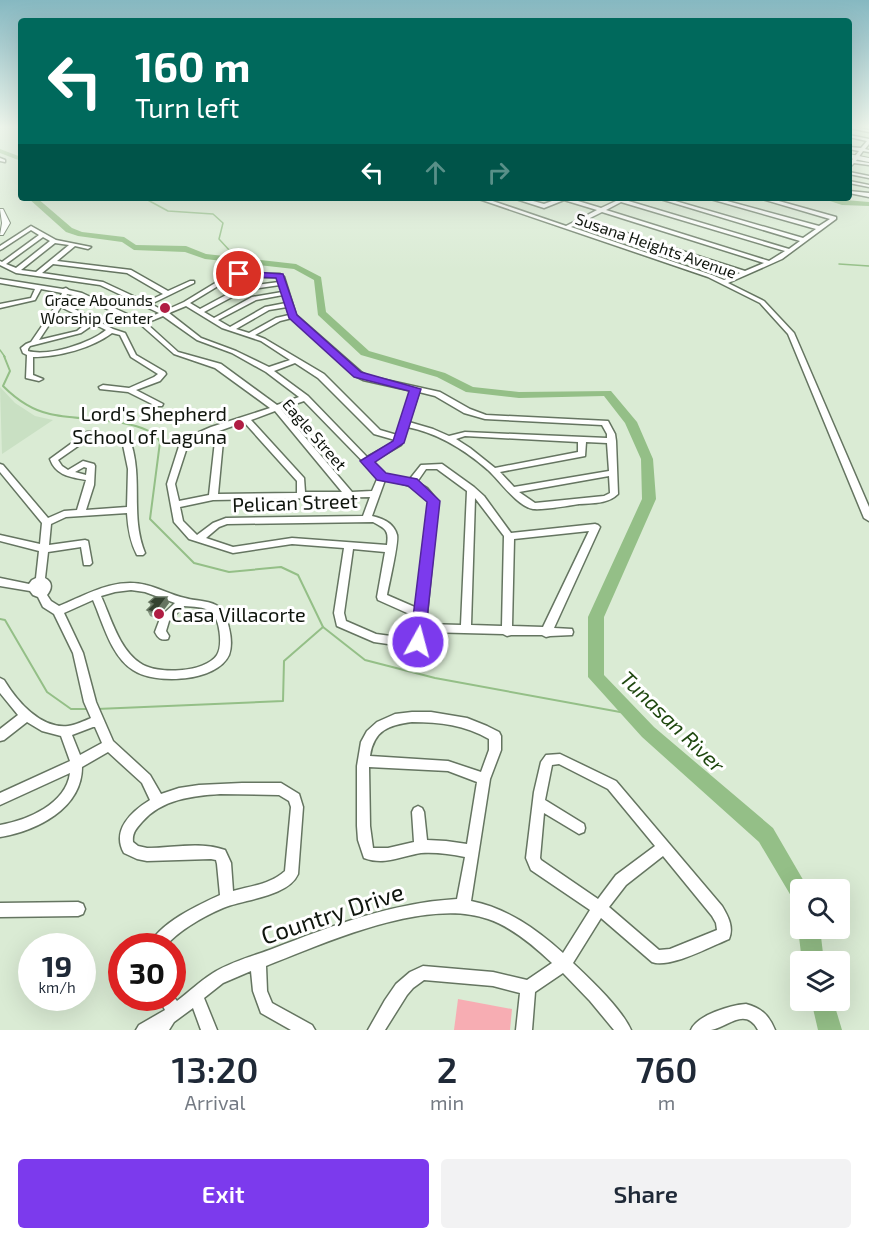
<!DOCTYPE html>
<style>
:root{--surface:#fff;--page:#f2f2f3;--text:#1f2937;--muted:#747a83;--accent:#7c3aed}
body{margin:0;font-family:"Exo 2",sans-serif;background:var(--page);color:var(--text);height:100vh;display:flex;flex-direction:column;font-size:22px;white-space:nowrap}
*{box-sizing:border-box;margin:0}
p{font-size:20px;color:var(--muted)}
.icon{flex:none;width:33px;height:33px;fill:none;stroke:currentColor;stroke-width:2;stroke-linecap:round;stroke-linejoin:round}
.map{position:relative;height:1030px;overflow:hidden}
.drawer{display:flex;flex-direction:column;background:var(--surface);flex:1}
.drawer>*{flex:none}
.guide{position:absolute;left:18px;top:18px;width:834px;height:183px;border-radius:6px;box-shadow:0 6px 24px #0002;background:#00695c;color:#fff;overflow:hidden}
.buttons{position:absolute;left:790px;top:879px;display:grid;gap:12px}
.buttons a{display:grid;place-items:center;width:60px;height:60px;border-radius:6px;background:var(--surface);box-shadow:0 6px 24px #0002;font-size:30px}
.speed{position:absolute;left:18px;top:933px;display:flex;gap:12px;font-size:30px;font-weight:700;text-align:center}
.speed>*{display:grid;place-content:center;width:78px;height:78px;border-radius:50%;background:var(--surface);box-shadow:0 6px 24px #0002;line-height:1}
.speed small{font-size:15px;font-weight:400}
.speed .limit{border:9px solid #d22;background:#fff;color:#111}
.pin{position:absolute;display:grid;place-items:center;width:51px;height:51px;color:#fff;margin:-26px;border:3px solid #fff;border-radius:50%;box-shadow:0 2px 6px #0007}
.me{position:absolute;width:66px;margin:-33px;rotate:7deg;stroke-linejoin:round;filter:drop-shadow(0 0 4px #0008)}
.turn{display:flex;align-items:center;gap:21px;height:126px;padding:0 18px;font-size:27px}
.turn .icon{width:78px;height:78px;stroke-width:2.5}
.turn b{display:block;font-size:42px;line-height:51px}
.lanes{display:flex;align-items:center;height:57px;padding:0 18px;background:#0003;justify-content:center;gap:30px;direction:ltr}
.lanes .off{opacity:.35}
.eta{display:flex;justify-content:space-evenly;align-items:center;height:102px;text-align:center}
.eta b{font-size:36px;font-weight:600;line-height:42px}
.button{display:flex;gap:12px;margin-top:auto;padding:12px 18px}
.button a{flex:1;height:69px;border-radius:6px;background:var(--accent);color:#fff;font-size:24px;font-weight:600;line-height:69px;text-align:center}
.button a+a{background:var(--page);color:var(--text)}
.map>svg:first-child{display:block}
</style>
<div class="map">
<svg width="869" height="1030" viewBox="0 0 869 1030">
<rect width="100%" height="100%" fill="#daebd4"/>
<!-- built -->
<polygon fill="#c9e0c3" points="0,387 15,403 35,416 53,420 2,454"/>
<!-- green -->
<polygon fill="#f7adb3" points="458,999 512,1009 510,1030 454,1030"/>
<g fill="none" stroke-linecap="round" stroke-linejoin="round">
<!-- stream-far1 -->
<g stroke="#94bf87" stroke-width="1.5">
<polyline points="144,198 168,211 213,214 223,223 219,239 230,251 233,261"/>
<polyline points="839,264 869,266"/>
<polyline points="0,350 5,357"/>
</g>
<!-- stream -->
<g stroke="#94bf87" stroke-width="2">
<path d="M4 356 10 371 3 386C17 400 31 410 50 414 77 421 149 417 160 442L150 519 194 563 229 572 281 567 298 575 323 627 365 660 435 678 631 714"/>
<polyline points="0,619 5,620 47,692 71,709 88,709"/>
<polyline points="97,709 283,701 284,661 323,627"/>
</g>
<!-- river -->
<g fill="#94bf87" fill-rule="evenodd">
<polygon points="0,149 21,157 21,161 0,153"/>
<polygon points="28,198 37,198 72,228 82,232 124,237 136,245 186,246 206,254 296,264 321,277 326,312 369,351 445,373 473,387 519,392 611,391 637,422 653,459 656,499 604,617 604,675 654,727 773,828 809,890 801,890 801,904 794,901 759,842 642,737 588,677 588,617 642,499 641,459 625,423 604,396 519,398 466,392 437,377 361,355 318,315 314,280 294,269 205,259 185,252 134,250 122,242 78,236 66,232"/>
<polygon points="821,198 869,202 869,206 842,205"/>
<polygon points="801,922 801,928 820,928 824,962 802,962 798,928"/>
<polygon points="811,1000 833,1000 842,1030 818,1030"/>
</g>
<!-- street casing -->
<g stroke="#657561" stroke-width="3">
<g id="street">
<polygon points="849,126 869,130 869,132 849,128"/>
<polygon points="849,135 869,139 869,144 865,149 869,150 869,152 863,151 856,161 869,163 869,165 854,163 849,168 849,160 852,160 859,151 849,149 849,147 861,148 867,141 849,137"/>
<polygon points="0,158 5,160 5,162 0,161"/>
<polygon points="849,172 869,176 869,178 849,174"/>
<polygon points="849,181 869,185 869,187 849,183"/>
<polygon points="849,191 869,193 869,197 849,193"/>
<path d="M476 198H484L566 226 597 210 564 200 544 208 513 198H522L544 204 560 198H568L601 208 616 201 609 198H625V200L789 249 800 241 657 198H665L803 238 816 229 707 198H716L819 226 830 219 759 198H768L836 217V219L782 259 728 283 764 301 794 333 869 507V521L864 518 788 334 760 303 708 277ZM621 202 785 251 769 261 606 210ZM602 212 764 263 745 271 586 220ZM582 222 740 273 724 280 712 275 571 227Z"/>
<path d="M31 226 56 240 91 247 88 249 75 246 57 261 131 270 168 291 190 281H194V283L151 304 164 311 184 302 230 274H280L284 277 296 315 361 372 368 376 440 392 470 409 486 415 608 421 615 434 616 441 618 494C608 504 593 503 579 504 567 506 544 510 533 509 517 506 500 481 488 470 465 450 438 433 407 427L401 445 372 462 385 475 409 480 421 465 442 464 474 487 484 496 511 533 595 524 598 525 600 527 554 628 572 629 573 632 572 635 550 636 546 637 542 635H511L507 636 503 634 425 632 424 638 420 647 416 648 374 642 337 626 334 613 344 548 292 544 233 553 189 539 174 522 167 484 181 440 211 427 270 408 215 368 174 354 140 324 78 296 67 294 63 303 113 329 125 333 136 355 165 372 166 374 160 381 136 390 163 404 162 406H156L128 392 100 389 99 387 103 385 129 388 154 377 158 374 131 357 120 335 112 333C92 348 59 357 33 357V375L43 379 39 381 26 378 27 355 23 353 21 348 26 344 31 342 57 304 62 293 41 289 35 300 0 308V304L31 298 35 289 0 283V279L63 289 66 288 69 290 82 293 142 321 159 313 100 285 16 273 0 265V261L2 262 39 235 31 230 2 249 0 250V246ZM43 237 50 241 16 268 6 264ZM55 243 69 245 36 272 21 270ZM53 264 127 273 163 294 146 302 103 282 42 273ZM233 277H277L279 282 241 287 200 309 190 303ZM280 285 282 292 252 297 214 318 204 312 245 290ZM283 295 286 303 265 307 230 327 218 320 256 300ZM186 306 222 328 261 341 290 360 269 367 236 351 201 338 169 313ZM61 307 89 321 77 331 39 340ZM287 307 289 315 276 318 249 333 236 329 269 310ZM163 316 197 340 232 353 266 372 299 397 277 405 221 364 178 352 146 323ZM292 318 355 376 363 380 412 391 397 435 380 430 324 374 265 339 255 335 280 321ZM94 324 106 330C91 343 48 357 28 351V349L30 346 81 333ZM295 363 318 378 374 434 395 440 394 442 367 457 308 396 274 371ZM419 392 435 396 464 413 485 419 602 425 607 434V438L465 432 449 436 433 429 409 422ZM304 401 378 477 372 491 352 492 281 409ZM275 411 342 492H305L304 478 251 420ZM244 422 297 481V493L218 494 223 441 219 431ZM212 433 215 441 209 495 179 501 175 484 189 441ZM465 436 578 442V452L495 468 470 448 456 439ZM586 442 607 443 609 471 514 487 500 472 585 456ZM426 469H437L467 491 461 625 426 624 438 501 427 488 417 482ZM609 476 610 493 604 496 535 503 519 492ZM385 480C402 483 419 486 430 501L417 608 387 595C389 584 399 542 397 535 394 523 382 518 372 516ZM370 497 363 516 226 518 213 523 197 535 183 521 180 507 213 500ZM475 498 504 536 502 626 471 625ZM373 522C386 529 389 530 387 545L292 538 233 547 206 538 219 527 227 524ZM589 531 543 627 512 626 514 539ZM353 549 385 552 377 597 378 600 416 617 413 639 376 634 346 621 344 613Z"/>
<path d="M87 432H90L127 441 131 443C143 481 130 516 145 553L143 555H137C130 542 128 528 127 513L66 517 51 524 49 545 85 540 88 541 92 563 90 565H84L81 547 48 552 45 578C53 582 52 589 47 595L51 601 59 606C86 595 115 577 146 585 159 588 171 595 185 598 195 601 206 600 216 605 224 609 227 619 229 628 231 636 232 647 229 655 217 682 155 685 133 670 111 656 103 623 93 600L64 613 83 653 96 702 113 741 150 775 161 794 179 788 199 785 242 783H281L299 794 303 807 298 874C288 897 244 899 223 908 202 917 180 930 165 946H149C159 923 198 905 220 895L217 864 216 860 211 859 147 861 137 859 124 853C111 830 132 811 150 800L142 783 108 752 82 767C82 809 36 831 0 837V825C28 820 66 804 70 773L0 805V793L70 761 61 736 42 731 27 722 4 740 0 741V729L18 715 0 693V678L4 680C17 701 40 729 68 726 76 725 84 721 91 718L84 702 73 653 54 614 43 607 38 597 33 595 30 591 0 586V578L29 584 32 580 36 578 39 551 0 541V535L40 544 42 523 0 472V464L3 465 48 518 64 511 77 510 86 480C71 477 56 476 50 459ZM91 437 123 445 128 469 127 507 86 510 94 485 95 466 94 464 83 461 68 470 62 466 58 460ZM84 467 87 468 86 475 75 472ZM131 590 145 592 175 603 161 616 155 632C158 638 161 641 168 639L169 636 166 631 169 621 184 606C193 607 204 606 211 612 220 618 223 646 217 655 205 673 156 675 140 663 119 649 111 618 101 596L115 592ZM93 727H95L102 743 80 755 72 735ZM220 794 279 795 289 801 291 807 285 871C271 884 251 886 233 891L231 863 225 850C201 841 172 848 147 848L138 846 133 842C132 833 136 829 142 822 162 799 192 796 220 794Z"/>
<path d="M412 712H431L467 718 487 726 499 732 501 736V750L490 779 471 901C507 908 536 929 563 953L590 910 531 870 526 858 534 792 541 762 546 755 560 754 616 781 722 906C728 916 734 927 729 939 712 946 669 969 652 962L601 918 573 963C591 980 621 1008 631 1030H614L590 1001 563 973 535 992 532 1030H516L520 993 493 986 424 980 413 988 407 995 385 1030H368L385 1000 396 984 410 972 423 966 493 972 527 980 552 963C534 946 512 927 488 919 426 897 324 943 266 966L267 991 272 1003 312 1025 315 1030H291L261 1013 253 991 251 971 223 983 204 998 217 1030H201L193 1008 174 1022 169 1030H136L139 1025 165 1010 159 998H172V995L177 1001C189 992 200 981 213 973 231 962 253 956 272 949 334 925 391 903 457 899L465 857C450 854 436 852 421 853 401 856 385 866 364 858L358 840 357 826V766L361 742 367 731 377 722 395 714ZM412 722C440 722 465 725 489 739V750L481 772 448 761 370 756C374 730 389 725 412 722ZM559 764 608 789 655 846 616 875 598 899 541 860 540 858 544 813 579 834 584 832 585 828 584 824 545 800 552 765ZM369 767 448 771 477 782 467 844 446 841 427 840 424 812 422 808 418 806 414 808 412 812 414 842 388 848H373L370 826ZM663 856 712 916 716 923 717 930 670 949 659 950 609 907 626 885Z"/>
<polygon points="78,902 83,904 85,909 83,914 78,916 0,917 0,903"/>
<path d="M746 1004C761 1008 769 1015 775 1030H758C745 1006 727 1028 711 1030 705 1030 698 1030 691 1030 697 1015 731 1005 746 1004Z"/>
</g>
</g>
<!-- secondary casing -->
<g stroke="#657561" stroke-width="2">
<g id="secondary">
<polygon points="849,154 869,158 869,162 849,158"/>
<polygon points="0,209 3,209 10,223 3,235 0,235 2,223"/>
</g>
</g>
<!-- street -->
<use href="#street" fill="#fff" fill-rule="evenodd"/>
<!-- secondary -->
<use href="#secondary" fill="#fff" fill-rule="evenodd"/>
</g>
<!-- wall -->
<polygon fill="#879782" points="149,602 169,603 157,619 150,616 147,610 151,607"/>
<!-- shaded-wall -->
<polygon fill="#667561" points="167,597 169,603 157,619 155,613"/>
<!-- building -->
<polygon fill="#344330" stroke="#667561" stroke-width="1.5" points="155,597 167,597 155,613 147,610 153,604 149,602"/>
<!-- sky -->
<linearGradient id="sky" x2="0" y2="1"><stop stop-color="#86b8c1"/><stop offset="0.47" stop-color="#eef6ec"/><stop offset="1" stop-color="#eef6ec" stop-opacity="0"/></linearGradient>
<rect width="869" height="270" fill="url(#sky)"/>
<!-- route -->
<polygon fill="#7c3aed" stroke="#51269a" stroke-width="1.5" points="239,271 283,274 297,315 361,372 421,389 404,443 375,462 386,473 417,479 440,501 424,646 413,646 410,642 427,502 408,486 377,480 360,461 393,441 409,391 354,377 289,318 276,278 236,276 236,272"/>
<!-- markers -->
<g fill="#b01d43" stroke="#fff" stroke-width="2">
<circle cx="165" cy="308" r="6"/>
<circle cx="239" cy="425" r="6"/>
<circle cx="159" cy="614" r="6"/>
</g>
<g text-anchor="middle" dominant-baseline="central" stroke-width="6" stroke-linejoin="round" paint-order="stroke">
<!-- far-street labels -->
<g font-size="16" fill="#0f150d" stroke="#fff">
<text transform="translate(656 245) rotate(19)">Susana Heights Avenue</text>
<text transform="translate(315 434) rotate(49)">Eagle Street</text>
</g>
<!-- far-poi labels -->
<g font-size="16" fill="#0f150d" stroke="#fff" text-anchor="end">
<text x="153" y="299">Grace Abounds<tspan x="153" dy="18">Worship Center</tspan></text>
</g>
<!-- poi labels -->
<g font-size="20" fill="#0f150d" stroke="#fff" text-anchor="end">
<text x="227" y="413">Lord's Shepherd<tspan x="227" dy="23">School of Laguna</tspan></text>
<text x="171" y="614" text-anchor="start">Casa Villacorte</text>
</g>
<!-- street labels -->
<g font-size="20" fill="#0f150d" stroke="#fff">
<text transform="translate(295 502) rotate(-2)">Pelican Street</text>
</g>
<!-- water labels -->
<g font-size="21" font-style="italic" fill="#1f480f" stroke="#fff">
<text transform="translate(673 721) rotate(44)">Tunasan River</text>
</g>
<!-- near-street labels -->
<g font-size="24" fill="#0f150d" stroke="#fff">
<text transform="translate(332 913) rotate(-18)">Country Drive</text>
</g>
</g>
</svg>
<div class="buttons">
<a><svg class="icon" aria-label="search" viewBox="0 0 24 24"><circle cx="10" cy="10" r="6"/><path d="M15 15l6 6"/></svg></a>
<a><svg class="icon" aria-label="layers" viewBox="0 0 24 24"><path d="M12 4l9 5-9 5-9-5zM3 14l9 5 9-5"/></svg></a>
</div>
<div class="speed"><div>19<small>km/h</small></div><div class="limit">30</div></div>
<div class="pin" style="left:239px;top:274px;background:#d93025"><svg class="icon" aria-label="arrive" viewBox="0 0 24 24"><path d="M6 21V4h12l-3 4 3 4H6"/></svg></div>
<svg class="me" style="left:418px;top:642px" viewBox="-20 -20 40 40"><circle r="17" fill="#7c3aed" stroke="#fff" stroke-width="3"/><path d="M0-11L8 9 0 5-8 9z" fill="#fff"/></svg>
<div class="guide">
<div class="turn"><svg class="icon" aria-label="left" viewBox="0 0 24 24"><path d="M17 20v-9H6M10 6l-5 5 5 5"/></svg><div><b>160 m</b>Turn left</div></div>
<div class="lanes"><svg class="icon" aria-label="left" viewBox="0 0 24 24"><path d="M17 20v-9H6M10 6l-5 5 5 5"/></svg><svg class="icon off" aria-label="ahead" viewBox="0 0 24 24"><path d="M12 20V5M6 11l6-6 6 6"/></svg><svg class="icon off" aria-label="right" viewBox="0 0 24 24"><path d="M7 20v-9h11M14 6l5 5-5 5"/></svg></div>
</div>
</div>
<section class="drawer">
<div class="eta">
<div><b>13:20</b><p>Arrival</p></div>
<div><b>2</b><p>min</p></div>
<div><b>760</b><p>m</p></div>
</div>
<div class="button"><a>Exit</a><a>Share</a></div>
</section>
